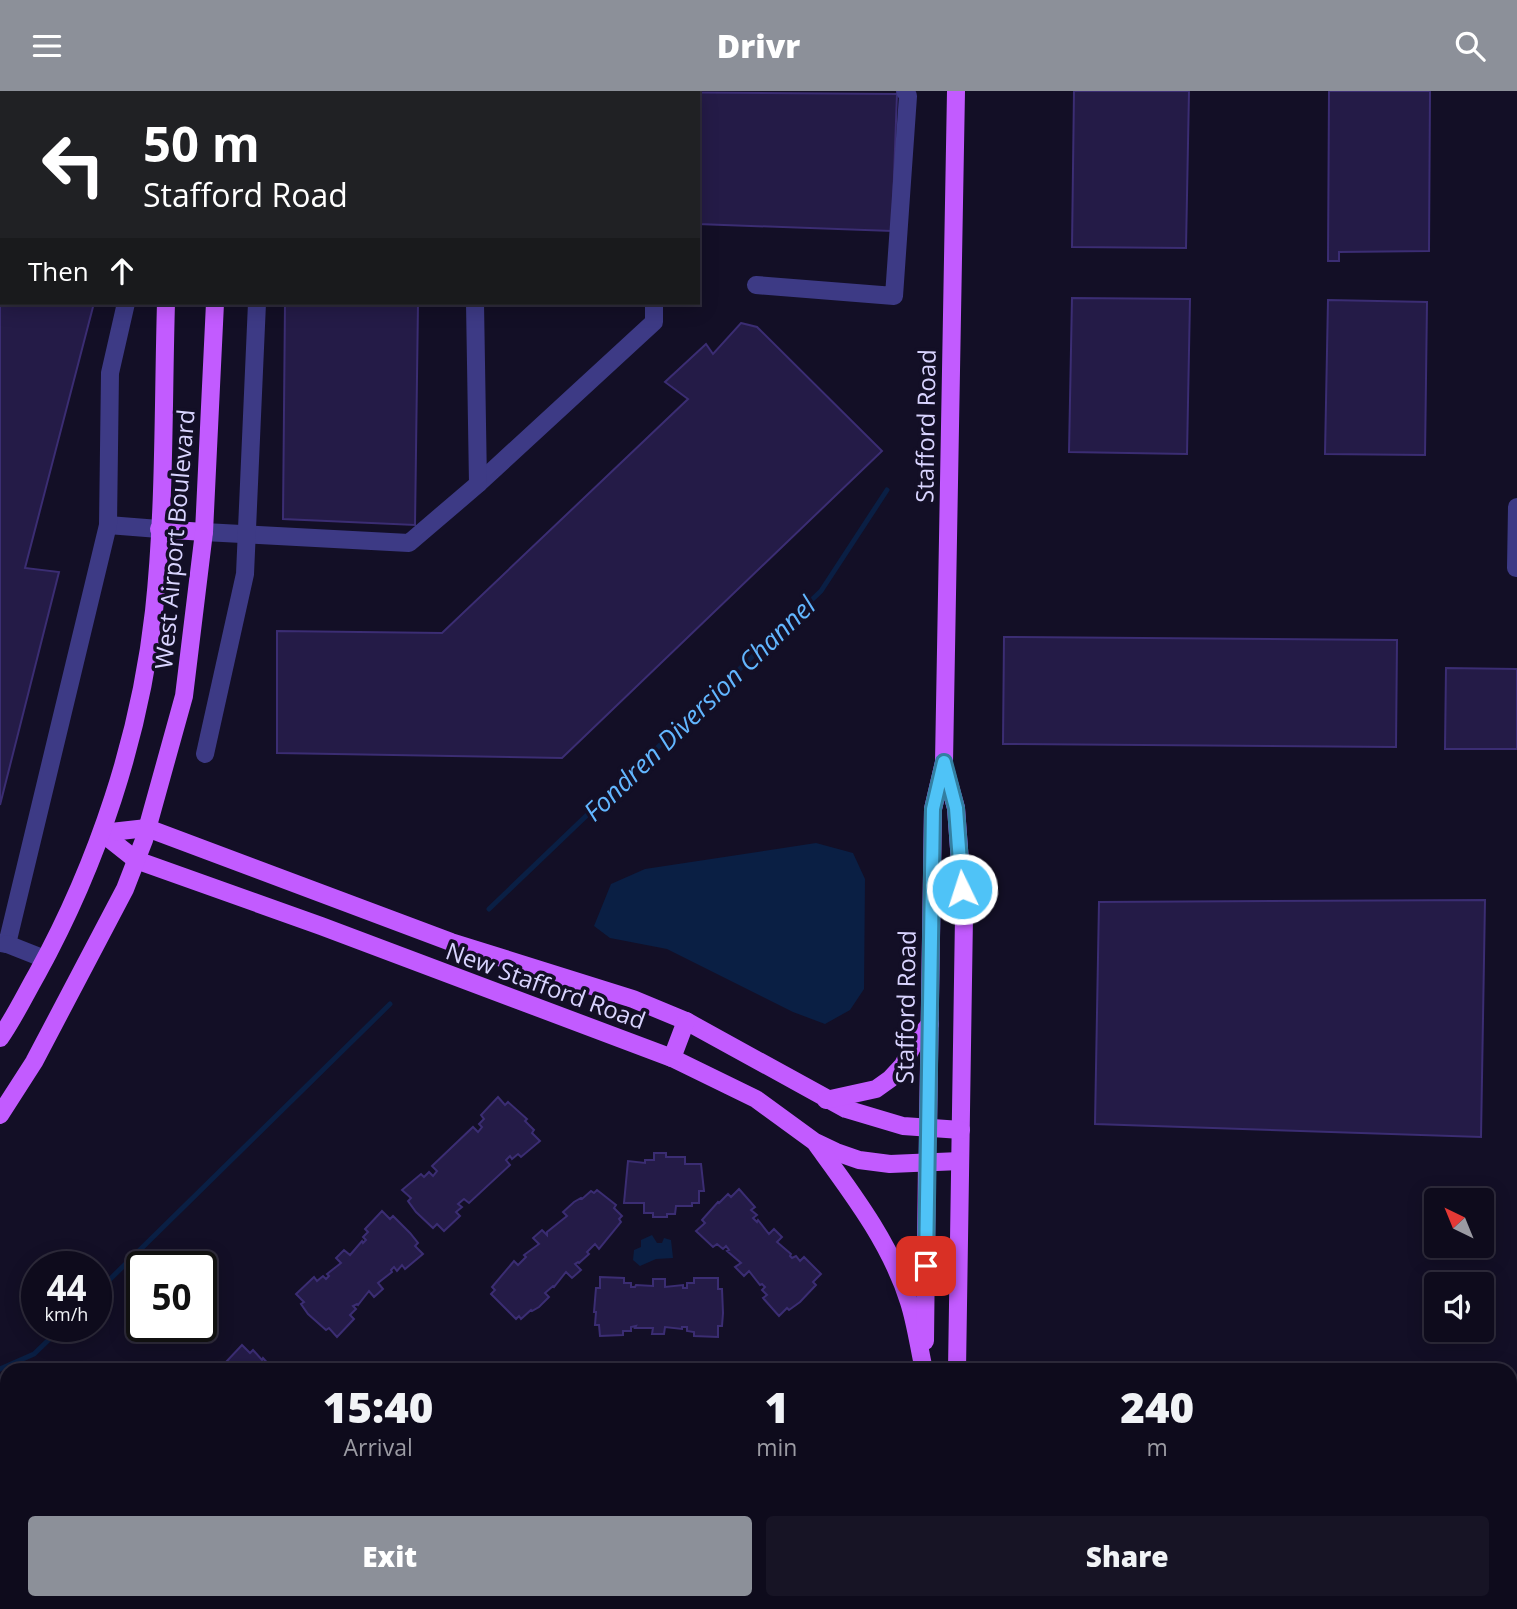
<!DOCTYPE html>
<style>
:root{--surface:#0e0b1c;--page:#171425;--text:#f1f3f6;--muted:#9b9ba3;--line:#2e2b3b;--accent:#8c9099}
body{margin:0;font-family:"Open Sans",sans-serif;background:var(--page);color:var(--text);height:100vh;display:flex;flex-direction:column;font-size:26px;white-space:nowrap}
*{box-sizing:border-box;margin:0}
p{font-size:23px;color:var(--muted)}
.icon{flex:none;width:38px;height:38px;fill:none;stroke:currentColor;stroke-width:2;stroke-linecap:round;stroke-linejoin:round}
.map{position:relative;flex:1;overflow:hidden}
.panel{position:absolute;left:0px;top:1272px;width:1517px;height:247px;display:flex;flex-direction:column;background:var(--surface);border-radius:21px 21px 0 0;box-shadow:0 4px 18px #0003,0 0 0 2px var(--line)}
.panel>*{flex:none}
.banner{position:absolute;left:0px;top:0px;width:700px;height:214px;box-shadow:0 4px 18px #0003,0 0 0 2px var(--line);background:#202124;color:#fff;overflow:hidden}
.needle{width:46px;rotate:317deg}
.controls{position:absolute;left:1424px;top:1097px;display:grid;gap:14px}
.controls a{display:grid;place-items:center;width:70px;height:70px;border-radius:7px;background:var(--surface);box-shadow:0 4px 18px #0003,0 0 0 2px var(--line);font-size:35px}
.speed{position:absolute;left:21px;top:1160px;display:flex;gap:14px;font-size:35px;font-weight:700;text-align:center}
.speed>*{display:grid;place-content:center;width:91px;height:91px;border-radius:50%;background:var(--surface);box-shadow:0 4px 18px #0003,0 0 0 2px var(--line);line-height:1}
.speed small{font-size:18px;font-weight:400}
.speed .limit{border:4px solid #111;border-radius:10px;background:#fff;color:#111}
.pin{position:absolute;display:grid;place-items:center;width:60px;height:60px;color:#fff;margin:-30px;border-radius:14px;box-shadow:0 4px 10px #0006}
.me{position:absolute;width:77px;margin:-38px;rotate:356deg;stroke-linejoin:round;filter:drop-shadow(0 0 5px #0008)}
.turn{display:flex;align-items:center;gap:24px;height:147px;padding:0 28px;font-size:32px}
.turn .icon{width:91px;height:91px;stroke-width:2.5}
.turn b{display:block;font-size:49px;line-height:60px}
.then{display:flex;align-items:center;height:66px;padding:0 28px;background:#0003;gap:14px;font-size:26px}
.eta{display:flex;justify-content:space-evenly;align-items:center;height:119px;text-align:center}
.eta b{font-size:42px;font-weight:800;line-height:49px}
.button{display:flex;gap:14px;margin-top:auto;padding:14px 28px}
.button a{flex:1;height:80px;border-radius:7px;background:var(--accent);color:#fff;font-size:28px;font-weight:800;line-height:80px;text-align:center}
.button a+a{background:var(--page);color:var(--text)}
header{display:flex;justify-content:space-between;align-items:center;height:91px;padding:0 28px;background:var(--accent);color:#fff;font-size:32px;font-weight:800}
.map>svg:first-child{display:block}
</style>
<header><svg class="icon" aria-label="menu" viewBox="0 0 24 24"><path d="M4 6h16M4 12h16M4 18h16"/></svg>Drivr<svg class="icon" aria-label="search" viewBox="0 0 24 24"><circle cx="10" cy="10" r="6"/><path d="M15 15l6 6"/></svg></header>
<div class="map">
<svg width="1517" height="1518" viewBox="0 0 1517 1518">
<rect width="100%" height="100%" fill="#130f26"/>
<!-- green -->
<polygon fill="#12302f" points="0,1357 7,1365 7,1512 144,1512 150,1518 0,1518"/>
<!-- water -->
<g fill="#0a1f44">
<polygon points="816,752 853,762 865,788 864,898 850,919 825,933 793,921 667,858 610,847 594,835 611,793 645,778"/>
<polygon points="652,1144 657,1152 662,1152 664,1147 671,1149 673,1167 656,1168 640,1175 633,1169 634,1159 641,1156 641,1149"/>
</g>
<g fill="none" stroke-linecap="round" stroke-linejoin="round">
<!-- stream -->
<g stroke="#0a1f44" stroke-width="5">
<polyline points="489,818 821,500 887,399"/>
<polyline points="96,1202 390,913"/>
<polyline points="0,1278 34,1263 62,1236"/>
</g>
</g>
<!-- building -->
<g fill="#241b47" stroke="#3b2d73" stroke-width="2">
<polygon points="508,0 897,3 892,140 698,133 698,2 508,2"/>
<polygon points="1074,0 1189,0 1186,157 1072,156"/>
<polygon points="1329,0 1430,0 1429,160 1339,161 1339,170 1328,170"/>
<polygon points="0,186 2,212 94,212 25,477 59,481 0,714"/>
<polygon points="1072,207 1190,208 1187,363 1069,361"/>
<polygon points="1328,209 1427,211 1425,364 1325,363"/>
<polygon points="285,212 418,212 415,434 283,428"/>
<polygon points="741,232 757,236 882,360 562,667 277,662 277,540 442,542 688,308 665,291 706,253 713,263"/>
<polygon points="1004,546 1397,549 1396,656 1003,653"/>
<polygon points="1446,577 1517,578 1517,658 1445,658"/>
<polygon points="1485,809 1481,1046 1095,1033 1099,811"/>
<polygon points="498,1006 505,1014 508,1011 527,1028 525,1030 534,1039 532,1042 540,1050 521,1066 518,1063 512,1068 510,1065 506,1069 510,1074 469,1112 464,1108 458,1113 462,1116 456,1121 460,1125 444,1140 437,1133 433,1137 416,1121 408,1110 411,1107 402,1099 421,1083 424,1086 429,1081 433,1085 437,1080 432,1075 473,1036 478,1041 482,1036 479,1033 484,1028 481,1024"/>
<polygon points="654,1062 666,1062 666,1066 685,1066 685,1073 701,1073 704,1100 699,1100 699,1112 692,1112 692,1115 676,1115 675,1123 667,1123 667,1126 653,1126 653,1122 644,1122 644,1112 624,1112 628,1070 645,1072 645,1069 654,1069"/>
<polygon points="739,1098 755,1116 751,1119 757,1124 753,1127 757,1131 758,1129 769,1143 774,1138 782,1146 777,1151 791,1163 790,1165 792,1167 796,1165 800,1170 804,1166 821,1183 813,1191 816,1194 800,1211 789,1219 787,1217 779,1225 763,1207 767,1204 762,1199 765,1196 762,1193 760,1194 749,1180 744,1185 735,1176 741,1172 727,1160 729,1159 726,1155 723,1158 717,1153 713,1156 696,1140 705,1132 702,1129 718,1111 719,1112 728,1103 731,1106"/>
<polygon points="597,1099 616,1114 614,1117 622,1125 619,1128 621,1131 599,1158 595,1153 587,1161 589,1163 579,1172 578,1171 575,1173 581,1179 572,1187 566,1181 554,1196 553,1195 545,1202 549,1206 539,1216 532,1220 531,1219 521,1228 519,1225 516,1228 491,1203 495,1199 492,1196 514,1170 518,1174 526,1166 524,1164 539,1153 533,1147 542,1139 547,1144 547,1141 567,1125 563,1121 574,1111 581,1107 582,1108 591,1100 594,1102"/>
<polygon points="382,1120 390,1128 393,1125 410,1142 418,1152 415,1155 423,1163 405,1178 402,1174 397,1180 394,1176 391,1179 392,1181 378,1192 383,1198 374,1206 369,1200 358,1214 357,1213 353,1215 356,1218 350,1224 354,1228 337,1246 329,1237 326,1239 308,1223 301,1213 304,1211 296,1203 314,1186 317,1190 323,1185 326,1188 329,1185 327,1183 341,1172 336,1167 344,1159 350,1164 362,1150 363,1152 366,1149 363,1146 368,1141 365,1138"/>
<polygon points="600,1186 624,1187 624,1192 631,1192 631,1196 635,1196 636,1194 653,1195 653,1188 665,1188 665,1196 683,1194 683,1197 687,1197 687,1192 694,1192 694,1187 718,1187 718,1198 722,1198 723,1222 722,1235 718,1235 718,1246 694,1245 694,1241 687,1240 687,1236 682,1236 682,1238 665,1236 664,1243 652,1243 653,1237 635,1237 636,1235 631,1236 631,1240 623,1240 623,1244 600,1245 599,1234 595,1234 596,1221 594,1221 596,1197 600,1197"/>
<polygon points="242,1254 250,1262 253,1259 262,1269 263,1267 271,1276 271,1279 225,1279 228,1276 225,1272"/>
<polygon points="1510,1476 1517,1476 1517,1518 1172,1518 1172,1512 1510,1512"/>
<polygon points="335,1512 375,1512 376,1513 372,1516 374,1518 331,1518"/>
</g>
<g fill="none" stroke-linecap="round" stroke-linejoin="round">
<!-- minor -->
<g stroke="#3d3a85" stroke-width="18">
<polyline points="470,0 471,2"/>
<polyline points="111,2 111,0"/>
<polyline points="0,89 2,90"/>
<polyline points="0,169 2,169"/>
<polyline points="756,194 894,205 908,5 905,0"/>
<polyline points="478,393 654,231 654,212"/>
<polyline points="108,434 159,438"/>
<polyline points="204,441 409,452 478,393 475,212"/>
<polyline points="1516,477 1517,416"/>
<polyline points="205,663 245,483 257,212"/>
<polyline points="0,852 7,853 108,434 110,282 126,212"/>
<polyline points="7,853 45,868"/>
<polyline points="927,1071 928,1037"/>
<polyline points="1510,1460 1517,1460"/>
<polyline points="1149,1518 1149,1512"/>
</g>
<!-- major -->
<g stroke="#c25bff" stroke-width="18">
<polyline points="174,2 174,0"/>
<polyline points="227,2 227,0"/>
<polyline points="159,438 204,441"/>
<polyline points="944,674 956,717 964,825 957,1279"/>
<polyline points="102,742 136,769 321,835 672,967 756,1008 815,1051 836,1061 859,1069 890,1073 960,1070"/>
<polyline points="102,742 147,737 451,851 633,908 686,930 846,1018 903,1035 961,1039"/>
<path d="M0 947C14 927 25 904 37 883 98 772 140 646 154 520 165 418 163 314 166 212"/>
<polyline points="672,967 686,930"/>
<polyline points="826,1009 876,998 890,988 903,974 913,954 930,933"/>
<polyline points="0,1024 34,971 125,798 144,749 184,605 204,441 215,212"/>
<polyline points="928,1037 933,718 944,671 956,0"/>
<path d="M817 1054C852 1102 891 1153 909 1211 916 1233 919 1257 924 1279"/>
<polyline points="925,1250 927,1071"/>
<polyline points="915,1518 915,1512"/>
<polyline points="954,1518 954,1512"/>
</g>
</g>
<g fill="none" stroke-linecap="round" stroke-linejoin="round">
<!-- route casing -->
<g stroke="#337fa1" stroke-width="18">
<polyline id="route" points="926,1175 933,718 944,671 956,717 962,798"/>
</g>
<!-- route -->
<use href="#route" stroke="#4fc3f7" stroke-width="12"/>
</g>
<g text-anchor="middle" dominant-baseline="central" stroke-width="7" stroke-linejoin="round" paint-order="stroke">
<!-- street labels -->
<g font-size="24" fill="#d9d4ff" stroke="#130f26">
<text transform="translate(925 335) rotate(-89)">Stafford Road</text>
<text transform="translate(174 448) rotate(-85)">West Airport Boulevard</text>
<text transform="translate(546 894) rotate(20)">New Stafford Road</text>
<text transform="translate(905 916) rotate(-89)">Stafford Road</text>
</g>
<!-- water labels -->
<g font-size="26" font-style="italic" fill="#62b6ff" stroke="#130f26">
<text transform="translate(699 617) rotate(-44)">Fondren Diversion Channel</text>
</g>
</g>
</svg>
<div class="controls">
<a><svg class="needle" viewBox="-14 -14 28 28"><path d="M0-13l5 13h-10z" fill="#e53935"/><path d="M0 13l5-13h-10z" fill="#9b9ba3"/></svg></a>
<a><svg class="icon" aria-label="sound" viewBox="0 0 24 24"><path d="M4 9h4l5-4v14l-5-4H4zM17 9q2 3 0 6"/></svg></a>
</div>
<div class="speed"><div>44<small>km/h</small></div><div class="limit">50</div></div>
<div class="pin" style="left:926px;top:1175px;background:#d93025"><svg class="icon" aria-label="arrive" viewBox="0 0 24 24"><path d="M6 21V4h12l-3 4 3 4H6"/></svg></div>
<svg class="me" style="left:962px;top:798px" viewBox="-20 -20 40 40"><circle r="17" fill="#4fc3f7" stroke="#fff" stroke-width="3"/><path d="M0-11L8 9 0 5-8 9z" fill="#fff"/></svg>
<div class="banner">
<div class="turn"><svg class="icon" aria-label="left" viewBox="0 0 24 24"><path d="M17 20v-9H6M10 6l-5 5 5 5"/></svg><div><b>50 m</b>Stafford Road</div></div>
<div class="then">Then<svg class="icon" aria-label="ahead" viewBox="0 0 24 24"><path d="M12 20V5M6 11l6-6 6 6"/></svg></div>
</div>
<section class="panel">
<div class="eta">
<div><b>15:40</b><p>Arrival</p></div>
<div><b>1</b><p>min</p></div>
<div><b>240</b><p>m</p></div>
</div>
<div class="button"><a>Exit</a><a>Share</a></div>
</section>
</div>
